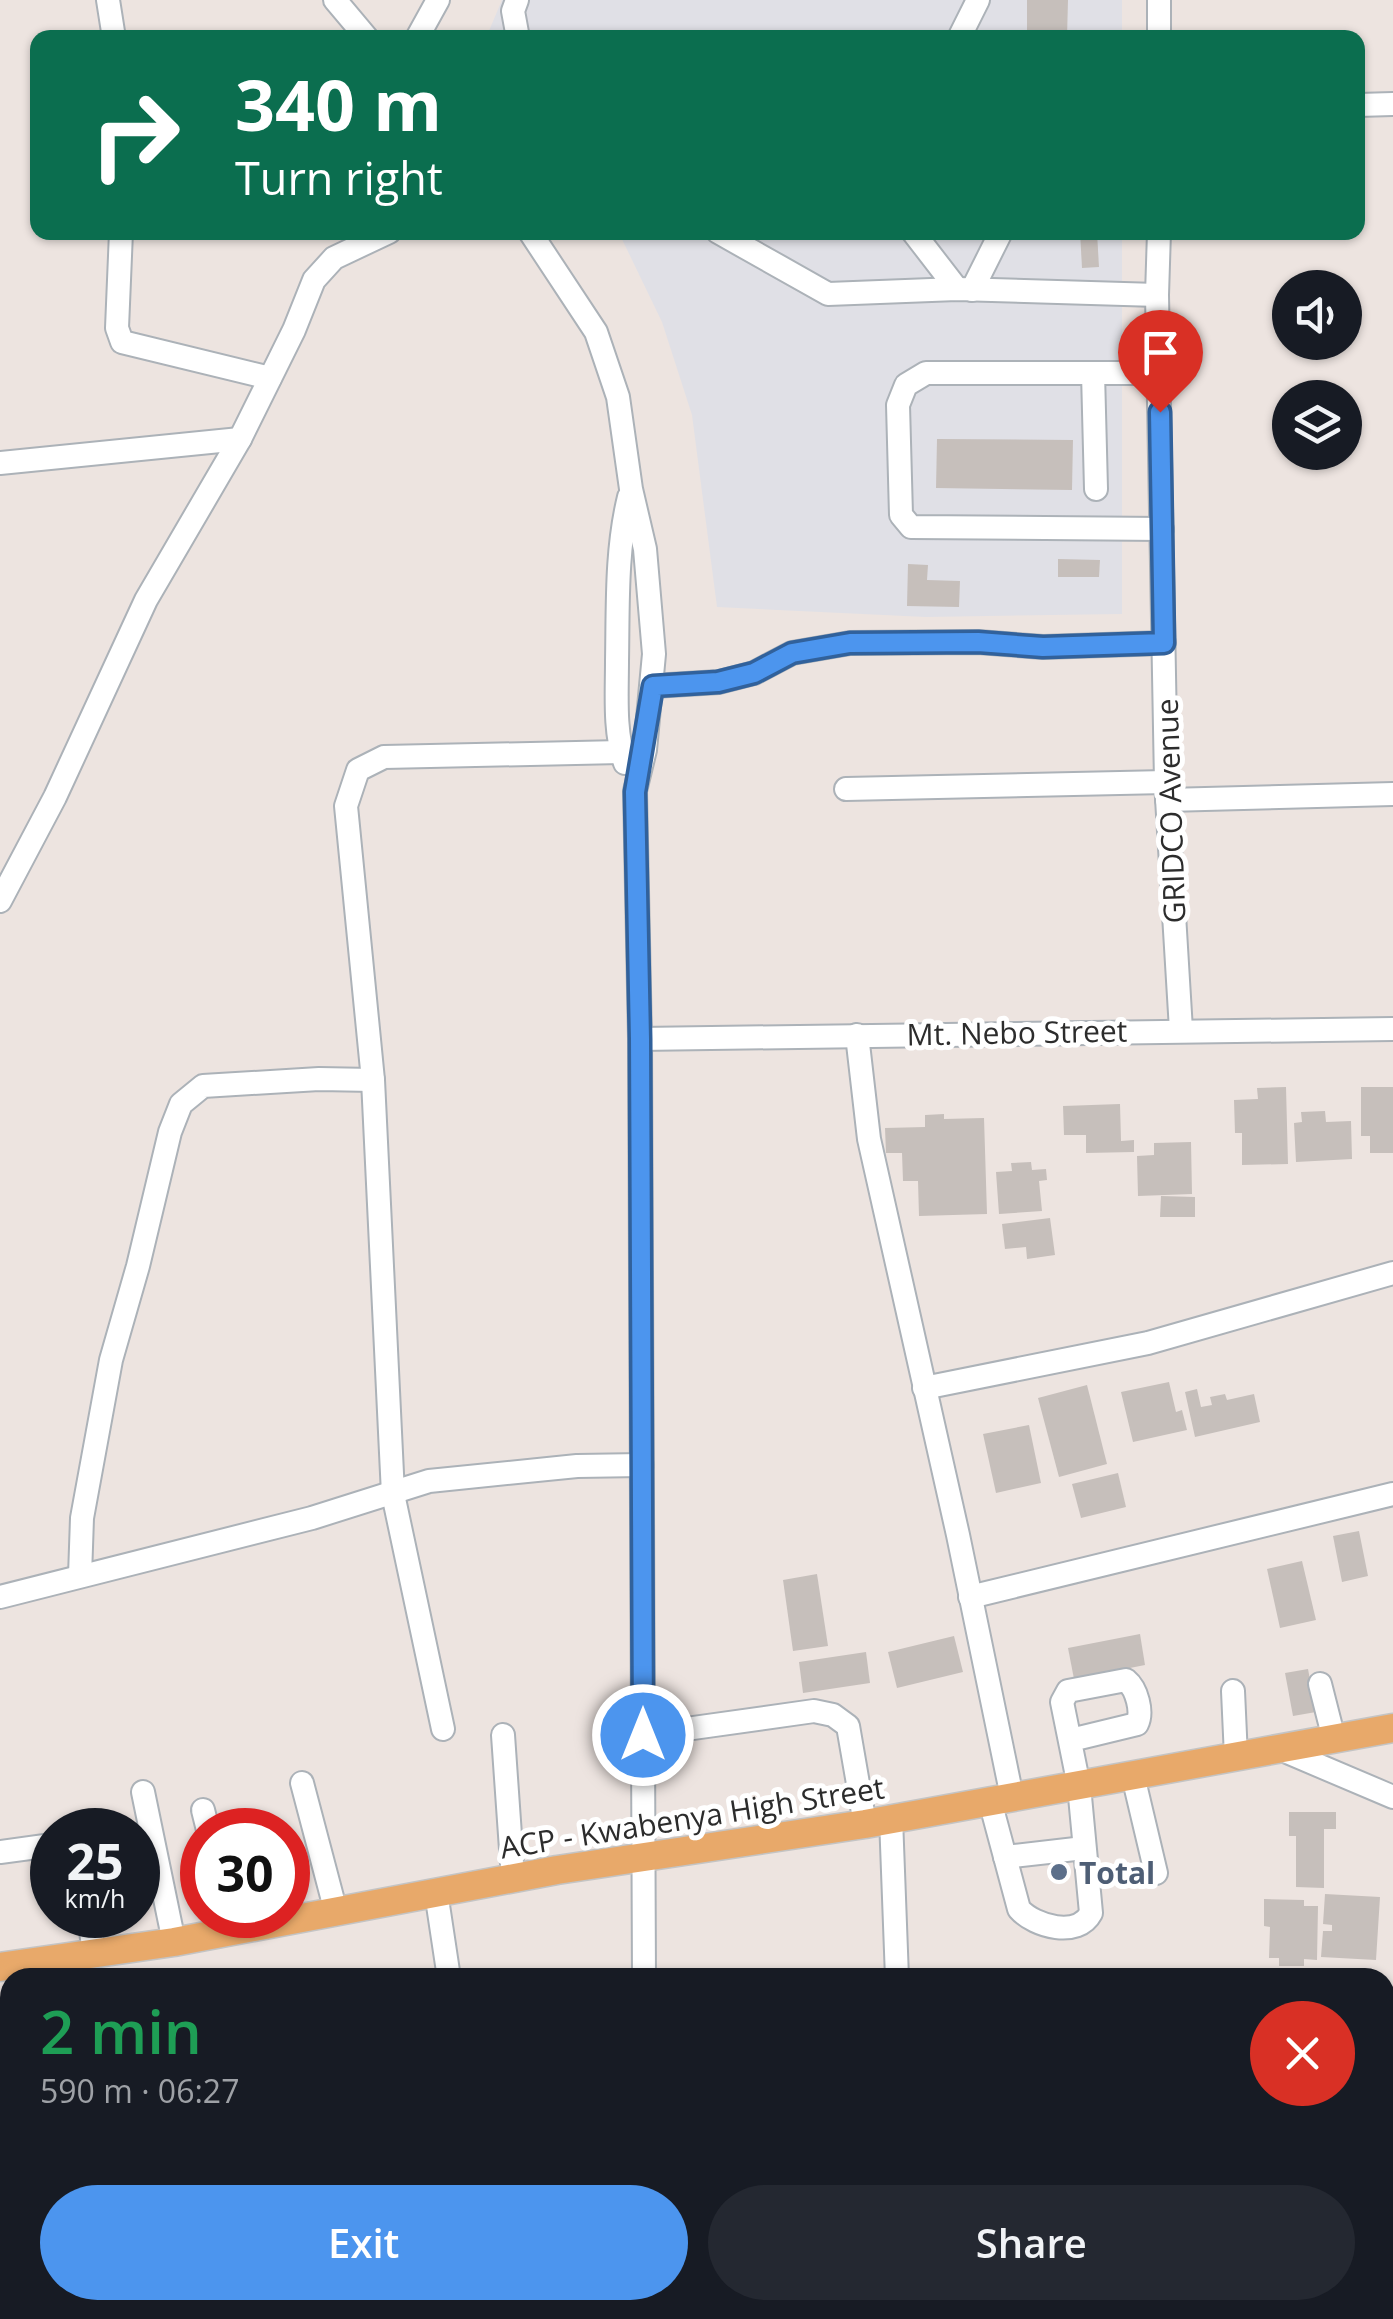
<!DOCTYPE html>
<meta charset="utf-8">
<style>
:root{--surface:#171b24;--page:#242831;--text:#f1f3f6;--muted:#9ea1a6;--accent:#4c95ee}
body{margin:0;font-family:"Open Sans",sans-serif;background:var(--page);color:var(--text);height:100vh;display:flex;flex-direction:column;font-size:38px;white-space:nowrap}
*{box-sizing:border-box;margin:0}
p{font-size:32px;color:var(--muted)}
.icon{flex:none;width:55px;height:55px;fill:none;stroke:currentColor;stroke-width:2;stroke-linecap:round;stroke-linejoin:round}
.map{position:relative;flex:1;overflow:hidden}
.sheet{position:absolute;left:0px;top:1968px;width:1395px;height:352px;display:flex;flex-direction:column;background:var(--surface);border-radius:30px 30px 0 0;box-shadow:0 2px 8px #0004}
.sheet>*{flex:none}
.hud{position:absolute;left:30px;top:30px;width:1335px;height:210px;border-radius:20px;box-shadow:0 2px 8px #0004;background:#0b6e4f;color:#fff;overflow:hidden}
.tools{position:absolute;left:1272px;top:270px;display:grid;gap:20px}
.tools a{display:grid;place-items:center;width:90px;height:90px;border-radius:50%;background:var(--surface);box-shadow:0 2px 8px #0004;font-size:50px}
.speed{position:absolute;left:30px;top:1808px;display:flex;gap:20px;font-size:50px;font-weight:700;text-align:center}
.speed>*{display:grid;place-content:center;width:130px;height:130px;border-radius:50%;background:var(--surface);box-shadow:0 2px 8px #0004;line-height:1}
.speed small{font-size:25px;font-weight:400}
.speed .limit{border:15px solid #d22;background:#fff;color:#111}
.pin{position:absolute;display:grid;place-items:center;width:85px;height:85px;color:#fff;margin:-102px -42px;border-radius:50% 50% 50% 0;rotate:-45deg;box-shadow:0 0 10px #0007}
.pin .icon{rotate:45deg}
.me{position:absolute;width:110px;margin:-55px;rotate:0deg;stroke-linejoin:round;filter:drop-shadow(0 0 8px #0008)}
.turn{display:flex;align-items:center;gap:35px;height:210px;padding:0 40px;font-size:45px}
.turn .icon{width:130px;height:130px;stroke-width:2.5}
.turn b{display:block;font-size:70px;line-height:85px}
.round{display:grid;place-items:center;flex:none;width:105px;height:105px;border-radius:52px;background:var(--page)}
.head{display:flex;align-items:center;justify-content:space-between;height:170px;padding:0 40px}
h1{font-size:60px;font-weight:600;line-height:75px;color:#1e9e55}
.cta{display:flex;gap:20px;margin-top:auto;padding:20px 40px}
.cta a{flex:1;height:115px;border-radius:60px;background:var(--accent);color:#fff;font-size:40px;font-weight:600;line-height:115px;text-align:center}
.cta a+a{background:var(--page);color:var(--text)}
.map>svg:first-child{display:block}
</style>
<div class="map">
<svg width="1393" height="2319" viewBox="0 0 1393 2319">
<rect width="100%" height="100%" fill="#ede4e0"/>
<!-- industrial -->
<g fill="#e0e0e6">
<polygon points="502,0 1122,0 1122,37 486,38"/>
<polygon points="619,233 1122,233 1122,614 926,617 717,607 692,415 662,322"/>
</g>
<!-- building -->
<g fill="#c6bfbb">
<polygon points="1027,0 1068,0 1067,38 1027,38"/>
<polygon points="1080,232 1097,232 1099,267 1082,268"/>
<polygon points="937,439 1073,440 1072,490 936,488"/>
<polygon points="1058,559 1100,560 1099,577 1058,577"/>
<polygon points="908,564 928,565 927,580 960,581 959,607 907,606"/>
<polygon points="1286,1087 1288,1164 1242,1165 1242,1133 1235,1133 1234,1100 1258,1099 1257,1088"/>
<polygon points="1361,1087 1393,1087 1393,1153 1370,1153 1370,1136 1361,1136"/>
<polygon points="1120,1104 1121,1141 1134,1140 1134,1152 1086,1153 1086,1135 1064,1135 1063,1106"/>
<polygon points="1325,1111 1326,1122 1351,1121 1352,1159 1296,1162 1294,1123 1302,1122 1301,1112"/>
<polygon points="944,1114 944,1119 984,1118 987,1214 919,1216 918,1181 903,1181 902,1153 886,1153 885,1128 925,1127 925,1115"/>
<polygon points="1191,1142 1192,1194 1138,1196 1137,1156 1154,1155 1154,1143"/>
<polygon points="1031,1162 1032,1170 1046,1169 1047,1180 1039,1181 1042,1211 999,1214 996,1172 1012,1171 1011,1163"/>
<polygon points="1161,1196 1195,1197 1195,1217 1160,1217"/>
<polygon points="1050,1218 1055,1255 1027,1259 1026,1247 1005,1249 1002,1224"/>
<polygon points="1169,1382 1176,1412 1182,1410 1187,1430 1133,1442 1121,1392"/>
<polygon points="1087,1385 1107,1464 1059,1477 1038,1398"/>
<polygon points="1197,1389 1201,1407 1212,1405 1210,1397 1225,1394 1227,1400 1254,1394 1260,1422 1195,1437 1185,1392"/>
<polygon points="1029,1425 1041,1483 996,1493 983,1434"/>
<polygon points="1118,1473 1126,1507 1081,1518 1072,1484"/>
<polygon points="1359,1531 1368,1576 1342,1582 1333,1536"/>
<polygon points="1302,1561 1316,1620 1280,1628 1267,1569"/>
<polygon points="817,1574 828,1646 793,1651 783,1580"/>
<polygon points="1140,1634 1145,1665 1074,1679 1068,1648"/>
<polygon points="954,1636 963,1672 897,1688 888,1652"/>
<polygon points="866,1652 870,1683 803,1693 799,1662"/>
<polygon points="1308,1669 1316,1712 1293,1716 1285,1673"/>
<polygon points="1289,1812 1336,1812 1336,1829 1324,1829 1324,1888 1296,1887 1296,1836 1289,1836"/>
<polygon points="1325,1894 1380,1897 1376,1960 1321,1957 1323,1931 1332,1931 1332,1925 1323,1924"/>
<polygon points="1264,1899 1304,1900 1304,1906 1318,1906 1317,1960 1304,1959 1304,1966 1279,1966 1279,1958 1269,1958 1270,1927 1264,1926"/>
<polygon points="1385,2074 1393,2075 1393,2121 1385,2120"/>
<polygon points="1385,2126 1393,2126 1393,2182 1385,2181"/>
<polygon points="0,2280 10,2281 10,2310 20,2310 20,2314 0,2312"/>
<polygon points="124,2310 152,2310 149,2319 115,2319 117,2313 122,2315"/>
<polygon points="1325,2313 1371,2316 1371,2319 1325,2319"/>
</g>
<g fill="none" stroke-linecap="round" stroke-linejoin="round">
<!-- minor casing -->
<g stroke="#acb2b8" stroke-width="26">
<g id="minor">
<polyline points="108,0 114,38"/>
<polyline points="335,0 367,38"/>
<polyline points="517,0 513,11 518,38"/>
<polyline points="417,38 438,0"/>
<polyline points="959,38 978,0"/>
<polyline points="1159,38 1159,0"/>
<polyline points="1358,105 1393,104"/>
<polyline points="121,232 117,328 122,342 270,378"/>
<polyline points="530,232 596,332 618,397 631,489 645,549 654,654 645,750 635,791 640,1039 644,1978"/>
<polyline points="718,232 828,294 957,289 1157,295"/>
<polyline points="913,232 957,289"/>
<polyline points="1159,232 1157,295 1166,782 1181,1030"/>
<polyline points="972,290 1001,232"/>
<polyline points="1093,373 1096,489"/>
<polyline points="1160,373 926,373 906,385 898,405 901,515 911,527 1162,529"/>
<polyline points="0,463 240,439"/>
<polyline points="653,686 719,682 754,673 792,653 850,643 978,642 1043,647 1164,643"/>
<path d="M625 763C614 732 617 694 617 661 618 606 616 550 629 497"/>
<polyline points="846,789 1166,782"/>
<polyline points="1167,800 1393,794"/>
<polyline points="0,901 55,797 146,600 240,439 294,330 314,280 334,258 389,232"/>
<polyline points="857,1035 869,1139 958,1535 1012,1797"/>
<polyline points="640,1039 1393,1029"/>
<polyline points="924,1388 1148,1343 1393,1273"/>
<polyline points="80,1576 82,1518 111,1360 138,1266 170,1132 181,1104 203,1086 319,1079 373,1080"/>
<polyline points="0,1597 312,1518 429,1481 577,1466 642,1465"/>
<polyline points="970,1597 1393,1494"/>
<polyline points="1320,1684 1334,1739"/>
<polyline points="1233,1691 1236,1757"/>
<polyline points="443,1729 393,1494 373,1080 346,806 358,770 384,757 621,752"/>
<polyline points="503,1735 513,1878"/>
<polyline points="643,1735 814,1711 833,1715 848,1726 865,1824"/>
<polyline points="1280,1749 1393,1797"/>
<polyline points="1133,1776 1156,1873"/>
<polyline points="302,1783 336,1912"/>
<polyline points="143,1792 174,1942"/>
<path d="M990 1801 1019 1909C1035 1927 1078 1938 1091 1913L1079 1786 1062 1702 1068 1691 1126 1680C1137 1689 1143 1712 1137 1724L1071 1740"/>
<polyline points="203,1810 208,1830"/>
<polyline points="891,1818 897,1978"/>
<polyline points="0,1852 52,1845"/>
<polyline points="1005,1857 1084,1848"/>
<polyline points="436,1892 449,1978"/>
<polyline points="89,1915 94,1955"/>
<polyline points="1385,2016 1393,2016"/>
<polyline points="1385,2238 1393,2239"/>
<polyline points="0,2259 10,2260"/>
<polyline points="515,2319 516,2310"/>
<polyline points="638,2319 638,2310"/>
<polyline points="888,2319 889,2310"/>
</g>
</g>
<!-- major casing -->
<g stroke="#c4c4c4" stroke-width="31">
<polyline id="major" points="0,1967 174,1942 557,1870 865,1824 1393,1728"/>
</g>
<!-- minor -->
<use href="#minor" stroke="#fff" stroke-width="22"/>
<!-- major -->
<use href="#major" stroke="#e8a96a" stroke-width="28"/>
</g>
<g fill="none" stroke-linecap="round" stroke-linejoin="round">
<!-- route casing -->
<g stroke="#31619b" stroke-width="25">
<polyline id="route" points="643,1735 640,1039 635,792 653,686 718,682 754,673 792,653 850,643 978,642 1043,647 1164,643 1160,412"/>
</g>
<!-- route -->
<use href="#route" stroke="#4c95ee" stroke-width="18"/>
</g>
<!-- markers -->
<circle fill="#5c6f8a" stroke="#fff" stroke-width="4" cx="1059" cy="1872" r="10"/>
<g text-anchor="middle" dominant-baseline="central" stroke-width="10" stroke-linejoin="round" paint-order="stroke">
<!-- street labels -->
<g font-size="30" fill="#2c2c2c" stroke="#fff">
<text transform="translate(1170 811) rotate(-92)">GRIDCO Avenue</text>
<text transform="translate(1017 1032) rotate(-1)">Mt. Nebo Street</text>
<text transform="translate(692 1817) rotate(-9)">ACP - Kwabenya High Street</text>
</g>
<!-- service labels -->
<g font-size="30" font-weight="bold" fill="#4e5e75" stroke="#fff" text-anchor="start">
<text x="1079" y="1872">Total</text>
</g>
</g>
</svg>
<div class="tools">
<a><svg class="icon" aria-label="sound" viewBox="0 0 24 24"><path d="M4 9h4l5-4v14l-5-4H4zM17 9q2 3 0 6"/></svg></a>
<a><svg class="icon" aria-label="layers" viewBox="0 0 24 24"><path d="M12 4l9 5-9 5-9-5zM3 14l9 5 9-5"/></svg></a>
</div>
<div class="speed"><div>25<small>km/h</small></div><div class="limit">30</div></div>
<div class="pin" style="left:1160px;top:412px;background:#d93025"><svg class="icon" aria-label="arrive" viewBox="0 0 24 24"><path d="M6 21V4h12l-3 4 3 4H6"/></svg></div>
<svg class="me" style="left:643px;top:1735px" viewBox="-20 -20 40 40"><circle r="17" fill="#4c95ee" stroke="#fff" stroke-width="3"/><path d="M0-11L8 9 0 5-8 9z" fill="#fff"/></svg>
<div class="hud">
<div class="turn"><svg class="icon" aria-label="right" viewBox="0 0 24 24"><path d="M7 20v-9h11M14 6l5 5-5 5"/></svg><div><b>340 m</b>Turn right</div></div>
</div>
<section class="sheet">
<div class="head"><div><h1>2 min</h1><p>590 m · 06:27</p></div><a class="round" style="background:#d93025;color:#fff"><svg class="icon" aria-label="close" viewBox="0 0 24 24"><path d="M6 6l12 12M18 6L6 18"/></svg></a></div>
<div class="cta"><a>Exit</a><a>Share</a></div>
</section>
</div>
